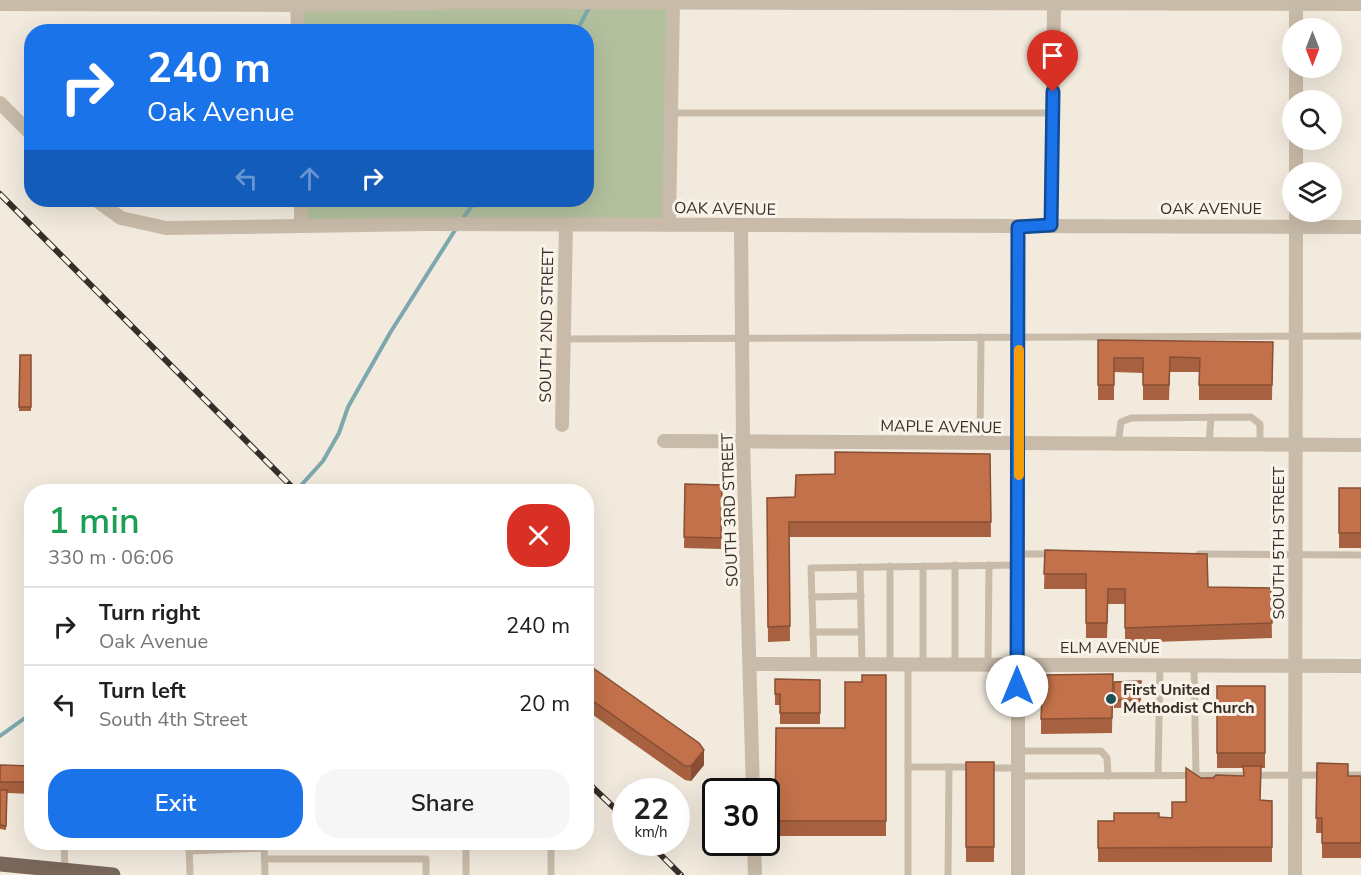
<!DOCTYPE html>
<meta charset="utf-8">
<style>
:root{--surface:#fff;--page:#f6f6f6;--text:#202124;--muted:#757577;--line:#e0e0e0;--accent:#1a73e8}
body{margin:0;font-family:"Nunito Sans",sans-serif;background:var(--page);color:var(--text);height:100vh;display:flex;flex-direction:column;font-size:22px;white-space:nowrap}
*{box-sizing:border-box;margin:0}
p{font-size:20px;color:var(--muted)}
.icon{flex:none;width:33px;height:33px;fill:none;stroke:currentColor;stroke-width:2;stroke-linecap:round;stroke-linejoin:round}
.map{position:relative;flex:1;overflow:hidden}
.drawer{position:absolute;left:24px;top:484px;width:570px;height:366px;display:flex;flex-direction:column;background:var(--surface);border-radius:24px;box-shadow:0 6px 24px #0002}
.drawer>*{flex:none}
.hud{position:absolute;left:24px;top:24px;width:570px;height:183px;border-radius:24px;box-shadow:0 6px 24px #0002;background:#1a73e8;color:#fff;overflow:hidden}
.needle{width:39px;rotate:180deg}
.buttons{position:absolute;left:1282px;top:18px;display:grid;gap:12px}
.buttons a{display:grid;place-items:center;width:60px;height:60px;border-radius:50%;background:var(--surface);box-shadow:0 6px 24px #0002;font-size:30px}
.speed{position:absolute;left:612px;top:778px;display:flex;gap:12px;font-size:30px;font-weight:700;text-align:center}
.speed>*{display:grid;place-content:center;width:78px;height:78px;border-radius:50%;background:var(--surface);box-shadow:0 6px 24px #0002;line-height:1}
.speed small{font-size:15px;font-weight:400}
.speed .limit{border:3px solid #111;border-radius:9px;background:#fff;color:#111}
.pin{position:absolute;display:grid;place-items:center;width:51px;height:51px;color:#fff;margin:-62px -26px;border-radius:50% 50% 50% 0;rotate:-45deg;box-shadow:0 0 6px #0007}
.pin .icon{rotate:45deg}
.me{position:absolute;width:66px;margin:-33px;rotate:0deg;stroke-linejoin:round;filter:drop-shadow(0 0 4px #0008)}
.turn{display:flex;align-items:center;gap:21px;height:126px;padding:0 24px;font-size:27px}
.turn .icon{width:78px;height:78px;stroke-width:2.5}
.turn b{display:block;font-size:42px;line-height:51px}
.lanes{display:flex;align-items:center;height:57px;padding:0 24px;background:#0003;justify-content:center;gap:30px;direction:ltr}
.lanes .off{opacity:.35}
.round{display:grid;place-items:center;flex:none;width:63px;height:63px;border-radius:24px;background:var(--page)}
.summary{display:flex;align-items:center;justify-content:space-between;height:102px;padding:0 24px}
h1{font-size:36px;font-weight:600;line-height:45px;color:#1e9e55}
.cta{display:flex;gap:12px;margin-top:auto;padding:12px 24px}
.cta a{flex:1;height:69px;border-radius:24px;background:var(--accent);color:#fff;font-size:24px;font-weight:600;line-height:69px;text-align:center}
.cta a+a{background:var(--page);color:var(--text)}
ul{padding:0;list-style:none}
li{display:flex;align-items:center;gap:18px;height:78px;padding:0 24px;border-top:2px solid var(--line)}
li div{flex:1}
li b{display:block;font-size:22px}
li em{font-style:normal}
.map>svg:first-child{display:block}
</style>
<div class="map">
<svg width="1361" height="875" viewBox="0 0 1361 875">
<rect width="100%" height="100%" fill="#f2eadd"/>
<!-- green -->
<polygon fill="#b2c09d" points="673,4 669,225 301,225 301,200 586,200 586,32 298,31 297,5"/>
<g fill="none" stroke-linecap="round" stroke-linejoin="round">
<!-- stream -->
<g stroke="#7da8ae" stroke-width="4">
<polyline points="576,32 590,6"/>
<polyline points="461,221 476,200"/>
<polyline points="295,492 323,461 339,433 348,407 390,333 457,227"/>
<polyline points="0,736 32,713"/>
</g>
<!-- service -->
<g stroke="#c9bba9" stroke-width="7">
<polyline points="671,113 1052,113"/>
<polyline points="564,339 1361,336"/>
<polyline points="980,444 981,337"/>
<polyline points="1118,444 1121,422 1131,418 1251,417 1260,424 1260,445"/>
<polyline points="1209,445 1211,417"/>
<polyline points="1018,554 1052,554"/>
<polyline points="1199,554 1361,555"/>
<polyline points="890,566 890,664"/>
<polyline points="923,566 923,664"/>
<polyline points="860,567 862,664"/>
<polyline points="812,597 861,596"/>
<polyline points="813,632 861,632"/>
<polyline points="814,664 811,568 1018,565"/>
<polyline points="955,664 955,565"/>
<polyline points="988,664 989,565"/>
<polyline points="908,665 908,875"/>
<polyline points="1194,665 1196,775"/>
<polyline points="1017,751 1101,751 1107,758 1108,776"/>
<polyline points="908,767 973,767"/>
<polyline points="987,768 1017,768"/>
<polyline points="1158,775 1160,665"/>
<polyline points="1340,775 1361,775"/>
<polyline points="1017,776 1325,775"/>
<polyline points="64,843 65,870"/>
<polyline points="264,843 265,875"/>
<polyline points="551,843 551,875"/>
<polyline points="64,844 189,844 190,875"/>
<polyline points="189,851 264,848"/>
<polyline points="265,859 426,859 426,875"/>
<polyline points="466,875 466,843"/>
<polyline points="948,875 949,767"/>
</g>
<!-- minor -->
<g stroke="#c9bba9" stroke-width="14">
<polyline points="297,0 298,32"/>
<polyline points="0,4 297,5 480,2 1361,4"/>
<polyline points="1296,28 1296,5"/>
<polyline points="1296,100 1296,68"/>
<polyline points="0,103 32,135"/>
<polyline points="1296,172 1296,140"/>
<polyline points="96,200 121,218 166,228 428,224 1361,227"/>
<polyline points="301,200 301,225"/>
<polyline points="669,225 673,0"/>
<polyline points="1051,225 1054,6"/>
<polyline points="741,226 743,442 753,792"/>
<polyline points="1018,227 1018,875"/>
<polyline points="562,425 566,226"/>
<polyline points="664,441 1361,445"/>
<polyline points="752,664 1361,666"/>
<polyline points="754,843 755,875"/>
<polyline points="1295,875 1296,212"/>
</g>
<!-- primary -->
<polyline stroke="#78675a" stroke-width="15" points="0,864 113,875"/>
<!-- rail casing -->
<g stroke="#372e29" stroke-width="6">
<g id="rail">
<polyline points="0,194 297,492"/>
<polyline points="586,781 626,819"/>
<polyline points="649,843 681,875"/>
</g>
</g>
<!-- rail -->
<use href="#rail" stroke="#f9f3e9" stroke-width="4" stroke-dasharray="11" stroke-linecap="butt"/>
</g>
<!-- wall -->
<g fill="#a76140">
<polygon points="1098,340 1273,342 1272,400 1199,400 1199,372 1170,372 1169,400 1143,400 1143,373 1114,372 1114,400 1098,400"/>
<polygon points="20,355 31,355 31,411 19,411"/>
<polygon points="990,454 991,537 789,537 790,641 768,642 767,498 795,497 835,474"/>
<polygon points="685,484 722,485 721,549 684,548"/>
<rect x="1339" y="488" width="22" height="60"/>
<polygon points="1045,550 1208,587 1271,588 1272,638 1125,643 1125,604 1108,604 1107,638 1086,638 1086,589 1044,589"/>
<polygon points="586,663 704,765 691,781 685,780 586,710"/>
<polygon points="1113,674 1112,733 1041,734 1041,719"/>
<polygon points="886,675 886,836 775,836 776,728 845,728 862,682"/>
<polygon points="775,679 820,680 820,724 780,724 780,705 775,705"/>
<polygon points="1141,681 1140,707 1114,708 1114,682"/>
<polygon points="1217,686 1265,686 1265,768 1261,768 1260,800 1272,801 1272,862 1098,862 1098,821 1114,821 1159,817 1172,818 1186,802 1201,778 1243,776 1243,768 1217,768"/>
<rect x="966" y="762" width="28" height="100"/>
<polygon points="1317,763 1348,776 1361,776 1361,858 1322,858 1322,833 1316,833"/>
<polygon points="0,765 32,766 32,794 7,793 6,830 0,829"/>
</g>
<!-- shaded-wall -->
<polygon fill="#884f34" points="704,750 704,765 691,781 691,766"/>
<!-- building -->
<g fill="#c2714a" stroke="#884f34" stroke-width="1.5">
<polygon points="1098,340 1273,342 1272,385 1199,385 1200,358 1170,357 1169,385 1143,385 1143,358 1114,358 1114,385 1098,385"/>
<polygon points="20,355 31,355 31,407 19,407"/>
<polygon points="835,452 990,454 991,522 789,522 790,626 768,627 767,498 795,497 796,475 835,474"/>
<polygon points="685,484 722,485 721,538 684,537"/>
<rect x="1339" y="488" width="22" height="45"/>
<polygon points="1045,550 1207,554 1208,587 1271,588 1272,623 1125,628 1125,589 1108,589 1107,623 1086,623 1086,574 1044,574"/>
<polygon points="586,663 699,743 704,750 691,766 685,766 586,696"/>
<polygon points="1113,674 1112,718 1041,719 1043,675"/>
<polygon points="862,675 886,675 886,821 775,821 776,728 845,728 845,682 862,682"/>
<polygon points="775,679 820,680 820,713 780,713 780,694 775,694"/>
<polygon points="1141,681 1140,700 1114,700 1114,682"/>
<rect x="1217" y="686" width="48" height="67"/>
<rect x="966" y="762" width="28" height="85"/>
<polygon points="1317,763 1348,764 1348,776 1361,776 1361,843 1322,843 1322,818 1316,818"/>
<polygon points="0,765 32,766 32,782 0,782"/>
<polygon points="1243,766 1261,766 1260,800 1272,801 1272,847 1098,848 1098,821 1114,821 1114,813 1159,813 1159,817 1172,818 1172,802 1186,802 1186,768 1201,778 1213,778 1216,775 1244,776"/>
<polygon points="0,790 7,790 6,826 0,825"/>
</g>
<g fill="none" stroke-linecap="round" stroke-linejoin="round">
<!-- route casing -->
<g stroke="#114b97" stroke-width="15">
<polyline id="route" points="1017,686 1018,227 1051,225 1053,92"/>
</g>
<!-- route -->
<use href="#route" stroke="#1a73e8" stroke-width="10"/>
<!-- slow -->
<polyline stroke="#f59e0b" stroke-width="10" points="1019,350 1019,475"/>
</g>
<!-- markers -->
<circle fill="#1f4f57" stroke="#f9f3e9" stroke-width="2" cx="1111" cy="699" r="6"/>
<g text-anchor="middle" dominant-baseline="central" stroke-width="6" stroke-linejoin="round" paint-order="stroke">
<!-- street labels -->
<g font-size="16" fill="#372e29" stroke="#f9f3e9">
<text transform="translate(725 209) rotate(1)">OAK AVENUE</text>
<text x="1211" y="209">OAK AVENUE</text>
<text transform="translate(547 325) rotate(-89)">SOUTH 2ND STREET</text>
<text transform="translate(941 427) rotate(1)">MAPLE AVENUE</text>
<text transform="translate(730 510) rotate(-92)">SOUTH 3RD STREET</text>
<text transform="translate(1279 543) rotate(-90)">SOUTH 5TH STREET</text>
<text x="1110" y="648">ELM AVENUE</text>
</g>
<!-- poi labels -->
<g font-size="16" font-weight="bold" fill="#372e29" stroke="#f9f3e9" text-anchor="start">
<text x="1123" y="690">First United<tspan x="1123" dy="18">Methodist Church</tspan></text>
</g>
</g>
</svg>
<div class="buttons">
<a><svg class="needle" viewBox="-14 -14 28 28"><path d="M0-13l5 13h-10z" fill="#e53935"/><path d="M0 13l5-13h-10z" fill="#757577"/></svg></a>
<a><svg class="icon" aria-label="search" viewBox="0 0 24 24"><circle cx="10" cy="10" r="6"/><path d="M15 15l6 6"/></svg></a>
<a><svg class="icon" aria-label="layers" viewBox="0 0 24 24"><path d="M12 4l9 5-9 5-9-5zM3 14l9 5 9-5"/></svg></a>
</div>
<div class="speed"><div>22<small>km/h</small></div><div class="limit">30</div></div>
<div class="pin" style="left:1053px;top:92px;background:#d93025"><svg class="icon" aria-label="arrive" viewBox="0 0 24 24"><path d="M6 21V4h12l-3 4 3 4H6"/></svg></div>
<svg class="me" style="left:1017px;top:686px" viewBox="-20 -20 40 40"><circle r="19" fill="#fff"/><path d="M0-13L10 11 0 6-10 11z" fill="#1a73e8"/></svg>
<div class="hud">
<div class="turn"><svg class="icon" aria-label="right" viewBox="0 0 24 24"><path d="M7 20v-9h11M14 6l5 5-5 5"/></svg><div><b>240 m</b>Oak Avenue</div></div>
<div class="lanes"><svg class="icon off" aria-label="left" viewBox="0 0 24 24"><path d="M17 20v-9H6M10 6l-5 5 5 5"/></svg><svg class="icon off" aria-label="ahead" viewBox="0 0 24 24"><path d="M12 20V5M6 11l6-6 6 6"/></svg><svg class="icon" aria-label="right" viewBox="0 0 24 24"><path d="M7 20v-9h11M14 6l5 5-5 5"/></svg></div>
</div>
<section class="drawer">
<div class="summary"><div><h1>1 min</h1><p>330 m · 06:06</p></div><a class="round" style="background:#d93025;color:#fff"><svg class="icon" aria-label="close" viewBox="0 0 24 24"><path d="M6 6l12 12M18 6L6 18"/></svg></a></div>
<ul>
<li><svg class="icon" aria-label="right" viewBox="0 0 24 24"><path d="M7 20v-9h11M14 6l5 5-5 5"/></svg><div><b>Turn right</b><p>Oak Avenue</p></div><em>240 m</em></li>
<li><svg class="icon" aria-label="left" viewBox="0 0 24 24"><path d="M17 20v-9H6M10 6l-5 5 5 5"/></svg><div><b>Turn left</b><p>South 4th Street</p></div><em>20 m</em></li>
</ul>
<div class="cta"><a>Exit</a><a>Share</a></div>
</section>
</div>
